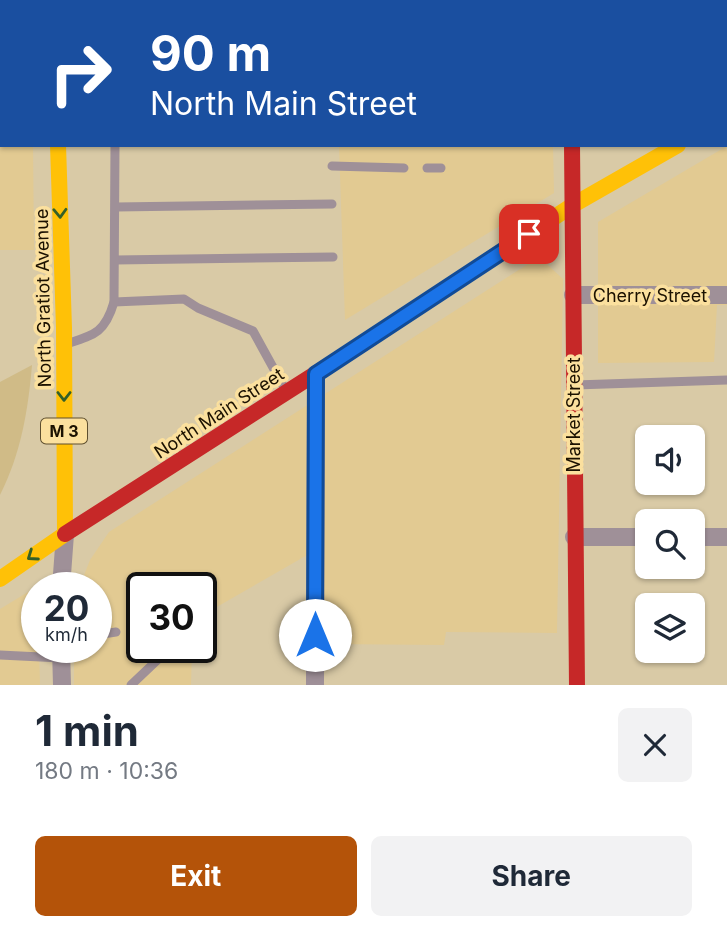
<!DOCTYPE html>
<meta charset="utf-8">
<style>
:root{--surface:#fff;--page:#f2f2f3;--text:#1f2937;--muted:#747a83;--accent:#b45309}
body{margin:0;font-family:Inter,sans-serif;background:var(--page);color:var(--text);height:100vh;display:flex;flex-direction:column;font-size:26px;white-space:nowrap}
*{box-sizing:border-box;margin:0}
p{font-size:23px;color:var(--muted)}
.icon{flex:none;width:38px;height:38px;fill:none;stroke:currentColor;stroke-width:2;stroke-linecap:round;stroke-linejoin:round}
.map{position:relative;height:685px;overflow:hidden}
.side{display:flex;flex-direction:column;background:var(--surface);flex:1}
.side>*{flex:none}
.top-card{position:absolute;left:0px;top:0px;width:728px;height:147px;box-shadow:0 2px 5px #0004;background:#1a4fa0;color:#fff;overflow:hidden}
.fabs{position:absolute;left:635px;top:425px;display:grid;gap:14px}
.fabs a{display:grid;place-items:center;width:70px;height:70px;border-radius:10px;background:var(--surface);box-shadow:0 2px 5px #0004;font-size:35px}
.speed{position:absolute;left:21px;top:572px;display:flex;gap:14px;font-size:35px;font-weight:700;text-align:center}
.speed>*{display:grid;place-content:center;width:91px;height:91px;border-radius:50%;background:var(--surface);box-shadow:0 2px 5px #0004;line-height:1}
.speed small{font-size:18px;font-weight:400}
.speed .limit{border:4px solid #111;border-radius:10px;background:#fff;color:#111}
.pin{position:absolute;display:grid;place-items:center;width:60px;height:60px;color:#fff;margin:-30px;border-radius:14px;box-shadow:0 4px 10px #0006}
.me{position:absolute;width:77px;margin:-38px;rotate:0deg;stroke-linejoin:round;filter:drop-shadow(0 0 5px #0008)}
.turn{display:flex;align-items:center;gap:24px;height:147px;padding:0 35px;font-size:32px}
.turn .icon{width:91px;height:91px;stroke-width:2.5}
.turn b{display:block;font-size:49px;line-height:60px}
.round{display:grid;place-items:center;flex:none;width:74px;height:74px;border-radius:10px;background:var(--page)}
.summary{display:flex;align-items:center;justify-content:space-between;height:119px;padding:0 35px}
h1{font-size:42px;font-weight:700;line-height:52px}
.primary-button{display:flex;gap:14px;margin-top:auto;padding:14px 35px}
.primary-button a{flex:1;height:80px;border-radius:10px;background:var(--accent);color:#fff;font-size:28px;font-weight:700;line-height:80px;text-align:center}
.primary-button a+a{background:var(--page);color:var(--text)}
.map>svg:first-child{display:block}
</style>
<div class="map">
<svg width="727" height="685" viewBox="0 0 727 685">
<rect width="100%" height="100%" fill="#d9caa6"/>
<!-- built -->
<g fill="#e2ca92">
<polygon points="0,0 31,0 2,2 2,145 33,145 34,250 0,250"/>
<rect x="409" y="0" width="143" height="2"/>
<polygon points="339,145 553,145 554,193 345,320"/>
<polygon points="727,146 727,305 717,305 714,362 598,363 598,222"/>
<polygon points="539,257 563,279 557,633 446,632 444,645 325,644 323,546 201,616 201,588 142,588 142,648 192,648 191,685 74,685 74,648 96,648 96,588 79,588 90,560 109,532"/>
<polygon points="38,586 37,648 39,648 40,685 0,685 0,609"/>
</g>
<!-- green -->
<path fill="#d0bb87" d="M32 365C28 411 21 453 0 495V382Z"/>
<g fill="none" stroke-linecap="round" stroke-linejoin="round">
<!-- lane -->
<g stroke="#9f9098" stroke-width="9">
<polyline points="113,0 113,2"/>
<polyline points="292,0 292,2"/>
<polyline points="332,166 404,168"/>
<polyline points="427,168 441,168"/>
<polyline points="116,207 332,204"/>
<polyline points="115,260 333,257"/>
<polyline points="114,302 184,299 198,308 253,331 286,391"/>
<path d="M66 344C94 335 105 333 114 302L115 145"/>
<polyline points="575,385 727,380"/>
<polyline points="96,635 116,632"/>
<polyline points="0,655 61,658"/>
<polyline points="131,685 170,648"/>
</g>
<!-- street -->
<g stroke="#9f9098" stroke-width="18">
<polyline points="572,0 572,2"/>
<polyline points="0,99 2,99"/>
<polyline points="573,295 727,295"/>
<polyline points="574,537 648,537"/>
<polyline points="693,537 727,537"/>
<polyline points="61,588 65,534"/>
<polyline points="61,648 62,685"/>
<polyline points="315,685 316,374"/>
</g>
<!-- fast -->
<polyline stroke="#4caf50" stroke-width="16" points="726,118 727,117"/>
<!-- slow -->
<g stroke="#ffc107" stroke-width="16">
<polyline points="373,337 573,205 678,145"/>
<polyline points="0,579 65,534 64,328 58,145"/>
</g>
<!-- jam -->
<g stroke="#c62828" stroke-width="16">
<polyline points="57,0 57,2"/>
<polyline points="572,145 577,685"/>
<polyline points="65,534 373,337"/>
</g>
</g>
<!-- one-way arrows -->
<defs><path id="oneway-chevron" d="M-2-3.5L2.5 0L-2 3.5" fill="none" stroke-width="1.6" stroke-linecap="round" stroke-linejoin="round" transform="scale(1.75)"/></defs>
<g stroke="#346028">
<use href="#oneway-chevron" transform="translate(60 213) rotate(88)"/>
<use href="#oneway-chevron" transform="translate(64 396) rotate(90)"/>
<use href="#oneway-chevron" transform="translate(32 556) rotate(145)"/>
</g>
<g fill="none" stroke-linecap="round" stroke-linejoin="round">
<!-- route casing -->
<g stroke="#114b97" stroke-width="18">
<polyline id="route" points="315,635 316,374 529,234"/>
</g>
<!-- route -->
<use href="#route" stroke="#1a73e8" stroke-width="12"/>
</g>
<g text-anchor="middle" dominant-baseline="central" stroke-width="7" stroke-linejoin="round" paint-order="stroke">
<!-- shield labels -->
<rect fill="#fbe09e" stroke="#5e4f2f" stroke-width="2" x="41" y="418.5" width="46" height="25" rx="5"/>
<g font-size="16" font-weight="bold" fill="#1b1100">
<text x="64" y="431">M 3</text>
</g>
<!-- street labels -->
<g font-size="18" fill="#1b1100" stroke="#fbe09e">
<text x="650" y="295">Cherry Street</text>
<text transform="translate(43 298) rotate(-91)">North Gratiot Avenue</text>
<text transform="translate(219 413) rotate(-33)">North Main Street</text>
<text transform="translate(573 415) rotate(-90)">Market Street</text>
</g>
</g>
</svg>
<div class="fabs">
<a><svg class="icon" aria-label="sound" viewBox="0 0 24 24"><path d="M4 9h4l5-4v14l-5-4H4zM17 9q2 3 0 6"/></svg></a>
<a><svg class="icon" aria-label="search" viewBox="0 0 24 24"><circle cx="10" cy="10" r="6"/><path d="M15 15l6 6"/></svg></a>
<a><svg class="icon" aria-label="layers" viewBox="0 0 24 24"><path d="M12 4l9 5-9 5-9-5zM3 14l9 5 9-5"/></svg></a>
</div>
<div class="speed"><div>20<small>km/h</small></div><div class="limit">30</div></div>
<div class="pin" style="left:529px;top:234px;background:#d93025"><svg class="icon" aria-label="arrive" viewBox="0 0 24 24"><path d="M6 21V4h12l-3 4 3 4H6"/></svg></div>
<svg class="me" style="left:315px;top:635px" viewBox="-20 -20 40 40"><circle r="19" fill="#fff"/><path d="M0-13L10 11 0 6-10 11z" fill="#1a73e8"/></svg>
<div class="top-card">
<div class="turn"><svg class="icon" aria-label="right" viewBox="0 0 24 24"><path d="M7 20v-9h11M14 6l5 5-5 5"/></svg><div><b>90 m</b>North Main Street</div></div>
</div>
</div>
<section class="side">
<div class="summary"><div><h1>1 min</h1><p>180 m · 10:36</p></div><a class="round"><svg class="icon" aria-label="close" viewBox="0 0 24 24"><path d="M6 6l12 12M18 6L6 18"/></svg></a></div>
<div class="primary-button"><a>Exit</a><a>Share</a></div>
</section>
